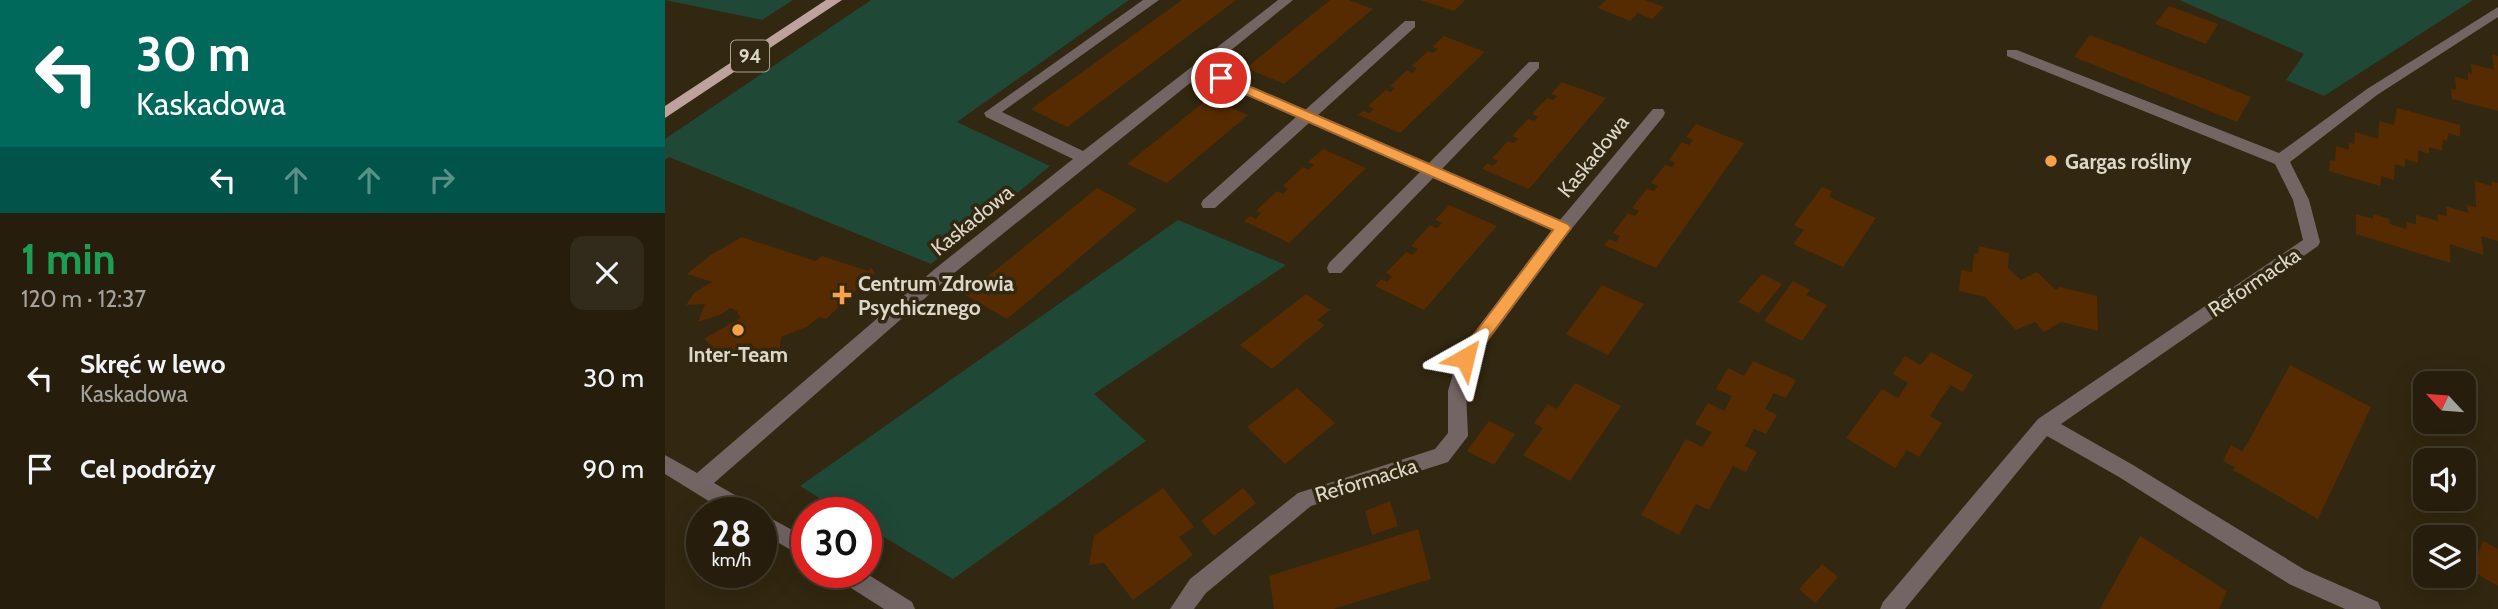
<!DOCTYPE html>
<html lang="pl">
<meta charset="utf-8">
<style>
:root{--surface:#261d0c;--page:#322a1a;--text:#f1f3f6;--muted:#a4a29d;--line:#423b2d}
body{margin:0;font-family:Cabin,sans-serif;background:var(--page);color:var(--text);height:100vh;display:flex;flex-direction:column;font-size:26px;white-space:nowrap}
*{box-sizing:border-box;margin:0}
p{font-size:23px;color:var(--muted)}
.icon{flex:none;width:38px;height:38px;fill:none;stroke:currentColor;stroke-width:2;stroke-linecap:round;stroke-linejoin:round}
.map{position:relative;flex:1;overflow:hidden}
.drawer{display:flex;flex-direction:column;background:var(--surface);width:665px}
.drawer>*{flex:none}
.banner{background:#00695c;color:#fff;overflow:hidden}
.needle{width:46px;rotate:296deg}
.tools{position:absolute;left:1748px;top:371px;display:grid;gap:14px}
.tools a{display:grid;place-items:center;width:63px;height:63px;border-radius:14px;background:var(--surface);box-shadow:0 7px 28px #0002,0 0 0 2px var(--line);font-size:35px}
.speed{position:absolute;left:21px;top:497px;display:flex;gap:14px;font-size:35px;font-weight:700;text-align:center}
.speed>*{display:grid;place-content:center;width:91px;height:91px;border-radius:50%;background:var(--surface);box-shadow:0 7px 28px #0002,0 0 0 2px var(--line);line-height:1}
.speed small{font-size:18px;font-weight:400}
.speed .limit{border:10px solid #d22;background:#fff;color:#111}
.pin{position:absolute;display:grid;place-items:center;width:60px;height:60px;color:#fff;margin:-30px;border:4px solid #fff;border-radius:50%;box-shadow:0 2px 7px #0007}
.me{position:absolute;width:77px;margin:-38px;rotate:37deg;stroke-linejoin:round;filter:drop-shadow(0 0 5px #0008)}
.turn{display:flex;align-items:center;gap:24px;height:147px;padding:0 21px;font-size:32px}
.turn .icon{width:91px;height:91px;stroke-width:2.5}
.turn b{display:block;font-size:49px;line-height:60px}
.lanes{display:flex;align-items:center;height:66px;padding:0 21px;background:#0003;justify-content:center;gap:35px;direction:ltr}
.lanes .off{opacity:.35}
.round{display:grid;place-items:center;flex:none;width:74px;height:74px;border-radius:14px;background:var(--page)}
.headline{display:flex;align-items:center;justify-content:space-between;height:119px;padding:0 21px}
h1{font-size:42px;font-weight:700;line-height:52px;color:#1e9e55}
ul{padding:0;list-style:none}
li{display:flex;align-items:center;gap:21px;height:91px;padding:0 21px}
li div{flex:1}
li b{display:block;font-size:26px}
li em{font-style:normal}
main{display:flex;flex:1;min-height:0}
.map>svg:first-child{display:block}
</style>
<main>
<section class="drawer">
<div class="banner">
<div class="turn"><svg class="icon" aria-label="left" viewBox="0 0 24 24"><path d="M17 20v-9H6M10 6l-5 5 5 5"/></svg><div><b>30 m</b>Kaskadowa</div></div>
<div class="lanes"><svg class="icon" aria-label="left" viewBox="0 0 24 24"><path d="M17 20v-9H6M10 6l-5 5 5 5"/></svg><svg class="icon off" aria-label="ahead" viewBox="0 0 24 24"><path d="M12 20V5M6 11l6-6 6 6"/></svg><svg class="icon off" aria-label="ahead" viewBox="0 0 24 24"><path d="M12 20V5M6 11l6-6 6 6"/></svg><svg class="icon off" aria-label="right" viewBox="0 0 24 24"><path d="M7 20v-9h11M14 6l5 5-5 5"/></svg></div>
</div>
<div class="headline"><div><h1>1 min</h1><p>120 m · 12:37</p></div><a class="round"><svg class="icon" aria-label="close" viewBox="0 0 24 24"><path d="M6 6l12 12M18 6L6 18"/></svg></a></div>
<ul>
<li><svg class="icon" aria-label="left" viewBox="0 0 24 24"><path d="M17 20v-9H6M10 6l-5 5 5 5"/></svg><div><b>Skręć w lewo</b><p>Kaskadowa</p></div><em>30 m</em></li>
<li><svg class="icon" aria-label="arrive" viewBox="0 0 24 24"><path d="M6 21V4h12l-3 4 3 4H6"/></svg><div><b>Cel podróży</b></div><em>90 m</em></li>
</ul>
</section>
<div class="map">
<svg width="1833" height="609" viewBox="0 0 1833 609">
<rect width="100%" height="100%" fill="#322710"/>
<!-- green -->
<g fill="#204836">
<polygon points="0,0 128,0 97,20"/>
<polygon points="206,0 464,0 292,122 385,166 266,264 4,157 0,160 0,139"/>
<polygon points="1514,0 1808,0 1659,96 1621,80 1639,54"/>
<polygon points="513,220 621,265 429,394 481,441 288,579 201,526 201,513 179,513 135,486"/>
</g>
<!-- building -->
<g fill="#572b01">
<polygon points="517,0 571,0 402,127 366,109"/>
<polygon points="665,0 684,0 708,9 619,84 581,68"/>
<polygon points="755,0 800,0 789,11"/>
<polygon points="941,0 980,0 999,7 987,19 973,13 965,21 933,8"/>
<polygon points="1504,6 1553,24 1541,44 1490,24"/>
<polygon points="1425,35 1551,83 1586,97 1572,122 1409,57"/>
<polygon points="779,36 820,52 735,133 693,115 698,111 704,113 709,109 703,106 721,90 726,92 730,88 725,86 742,70 748,73 752,68 747,66 763,51 768,53 773,49 767,47"/>
<polygon points="1827,54 1833,56 1833,111 1787,99 1786,89 1791,90 1790,77 1803,80 1803,73 1807,74 1806,64 1829,70"/>
<polygon points="897,82 941,98 864,189 817,169 822,163 828,166 833,161 827,158 843,141 849,143 853,139 847,136 863,119 869,121 873,117 867,114 882,98 888,100 892,96 886,94"/>
<polygon points="544,98 583,115 502,183 462,164"/>
<polygon points="1732,108 1795,125 1795,137 1783,133 1782,141 1778,140 1777,151 1764,147 1764,154 1753,150 1753,163 1740,159 1740,167 1730,164 1729,180 1716,176 1715,186 1664,171 1665,160 1670,161 1671,146 1684,150 1684,142 1689,144 1690,132 1713,139 1714,121 1729,125"/>
<polygon points="1031,124 1079,143 991,268 939,245 944,239 951,242 955,236 948,233 963,213 970,216 974,211 967,208 982,189 989,191 993,186 986,183 1000,165 1007,167 1010,163 1004,160 1017,142 1024,145 1028,140 1021,137"/>
<polygon points="658,149 701,168 624,243 579,221 585,216 591,219 596,213 591,211 612,191 618,194 623,189 618,186 638,167 643,170 649,165 643,162"/>
<polygon points="1810,181 1827,186 1826,181 1833,183 1833,241 1816,236 1819,255 1785,244 1785,263 1691,234 1691,214 1708,219 1708,214 1724,219 1725,224 1741,229 1742,222 1751,224 1751,215 1773,221 1772,214 1782,216 1781,206 1803,213 1802,205 1811,207"/>
<polygon points="1157,187 1167,191 1164,197 1211,218 1178,267 1128,244 1139,230 1129,225"/>
<polygon points="432,188 472,209 342,319 300,295"/>
<polygon points="784,205 832,226 759,310 710,286 716,279 722,282 727,276 721,273 741,252 748,255 753,249 746,246 765,225 772,228 777,223 770,220"/>
<polygon points="77,237 150,261 157,256 203,271 206,268 210,273 161,319 154,317 143,326 116,337 115,350 92,355 69,356 51,350 39,339 75,318 72,311 65,308 57,314 33,322 40,304 21,305 30,292 47,282 22,274 47,254"/>
<polygon points="1314,246 1344,253 1343,268 1356,280 1372,272 1391,290 1395,287 1432,296 1433,331 1396,322 1379,332 1370,322 1351,330 1320,297 1294,291 1296,270 1307,272 1309,253 1313,254"/>
<polygon points="1097,274 1117,284 1094,313 1073,302"/>
<polygon points="1128,281 1145,290 1141,295 1162,305 1137,341 1099,321"/>
<polygon points="937,285 979,304 943,355 901,334"/>
<polygon points="641,294 665,310 652,320 660,325 607,369 575,345"/>
<polygon points="1266,352 1308,375 1298,392 1286,385 1275,400 1265,416 1277,423 1254,457 1242,450 1230,468 1181,438 1217,389 1233,398 1243,383 1228,374 1240,356 1256,365"/>
<polygon points="1088,361 1131,380 1121,398 1109,393 1100,409 1112,415 1101,434 1089,429 1080,446 1092,452 1081,472 1068,466 1044,510 1031,504 1014,535 976,515 1021,439 1037,447 1047,432 1030,424 1043,403 1059,411 1067,396 1051,389 1063,368 1079,376"/>
<polygon points="1625,365 1706,407 1653,519 1568,470 1570,467 1558,461 1566,445 1577,451 1582,444"/>
<polygon points="910,383 956,406 905,481 858,455 878,428 869,423 883,404 892,409"/>
<polygon points="632,388 670,423 620,464 582,427"/>
<polygon points="824,421 850,434 829,465 802,451"/>
<polygon points="498,488 529,527 514,537 528,555 468,600 439,563 424,565 429,536"/>
<polygon points="578,488 591,503 549,536 536,521"/>
<polygon points="725,501 733,526 707,535 700,511"/>
<polygon points="753,529 766,579 668,609 609,609 604,576"/>
<polygon points="1475,536 1562,591 1554,609 1435,609"/>
<polygon points="1818,541 1833,549 1833,586 1807,571"/>
<polygon points="1157,564 1173,577 1150,603 1134,589"/>
</g>
<g fill="none" stroke-linecap="round" stroke-linejoin="round">
<!-- minor -->
<g fill="#736563" fill-rule="evenodd">
<polygon points="478,0 494,0 337,112 418,151 613,0 628,0 544,68 640,110 740,21 750,21 750,27 653,115 764,163 864,62 874,62 874,68 777,169 895,220 988,109 998,109 1000,113 998,117 904,232 809,360 801,391 803,436 783,462 646,506 541,593 529,609 505,609 525,579 633,493 770,449 783,433 783,391 794,353 887,230 768,178 676,273 664,273 662,268 664,263 755,172 644,123 550,208 538,208 536,204 538,200 631,117 535,75 283,278 49,483 89,506 92,513 63,513 0,474 0,455 32,473 271,268 408,159 321,117 319,113"/>
<polygon points="1833,7 1833,17 1712,95 1625,162 1644,200 1655,242 1653,246 1396,424 1468,465 1640,570 1713,602 1716,609 1680,609 1624,584 1454,477 1382,436 1240,609 1215,609 1218,602 1373,419 1638,240 1628,200 1610,164 1342,56 1342,50 1352,50 1614,153 1702,89"/>
<polygon points="95,513 96,513 142,538 142,559 96,533"/>
<polygon points="169,572 199,572 247,602 250,609 219,609 172,579"/>
</g>
<!-- major -->
<polygon fill="#bea29d" fill-rule="evenodd" points="161,0 177,0 0,118 0,106"/>
</g>
<!-- route -->
<polygon fill="#f8a14b" stroke="#a16931" stroke-width="2" points="556,74 903,224 906,228 805,363 794,363 791,358 794,354 888,230 551,81 551,75"/>
<!-- markers -->
<g fill="#f8a14b" stroke="#322710" stroke-width="2.5">
<circle cx="1386" cy="161" r="7"/>
<path d="M173.5 284.5h7v7h7v7h-7v7h-7v-7h-7v-7h7z"/>
<circle cx="73" cy="330" r="7"/>
</g>
<g text-anchor="middle" dominant-baseline="central" stroke-width="7" stroke-linejoin="round" paint-order="stroke">
<!-- shield labels -->
<rect fill="#322710" stroke="#aaa292" stroke-width="2" x="66" y="40.5" width="38" height="31" rx="5"/>
<g font-size="19" font-weight="bold" fill="#ddd7c9">
<text x="85" y="56">94</text>
</g>
<!-- street labels -->
<g font-size="21" fill="#ddd7c9" stroke="#322710">
<text transform="translate(928 156) rotate(-51)">Kaskadowa</text>
<text transform="translate(307 220) rotate(-39)">Kaskadowa</text>
<text transform="translate(1589 282) rotate(-34)">Reformacka</text>
<text transform="translate(701 480) rotate(-17)">Reformacka</text>
</g>
<!-- poi labels -->
<g font-size="21" font-weight="bold" fill="#ddd7c9" stroke="#322710" text-anchor="start">
<text x="1400" y="161">Gargas rośliny</text>
<text x="193" y="283">Centrum Zdrowia<tspan x="193" dy="24">Psychicznego</tspan></text>
<text x="73" y="354" text-anchor="middle">Inter-Team</text>
</g>
</g>
</svg>
<div class="tools">
<a><svg class="needle" viewBox="-14 -14 28 28"><path d="M0-13l5 13h-10z" fill="#e53935"/><path d="M0 13l5-13h-10z" fill="#a4a29d"/></svg></a>
<a><svg class="icon" aria-label="sound" viewBox="0 0 24 24"><path d="M4 9h4l5-4v14l-5-4H4zM17 9q2 3 0 6"/></svg></a>
<a><svg class="icon" aria-label="layers" viewBox="0 0 24 24"><path d="M12 4l9 5-9 5-9-5zM3 14l9 5 9-5"/></svg></a>
</div>
<div class="speed"><div>28<small>km/h</small></div><div class="limit">30</div></div>
<div class="pin" style="left:556px;top:78px;background:#d93025"><svg class="icon" aria-label="arrive" viewBox="0 0 24 24"><path d="M6 21V4h12l-3 4 3 4H6"/></svg></div>
<svg class="me" style="left:800px;top:358px" viewBox="-20 -20 40 40"><path d="M0-17L14 15 0 8-14 15z" fill="#f8a14b" stroke="#fff" stroke-width="4"/></svg>
</div>
</main>
